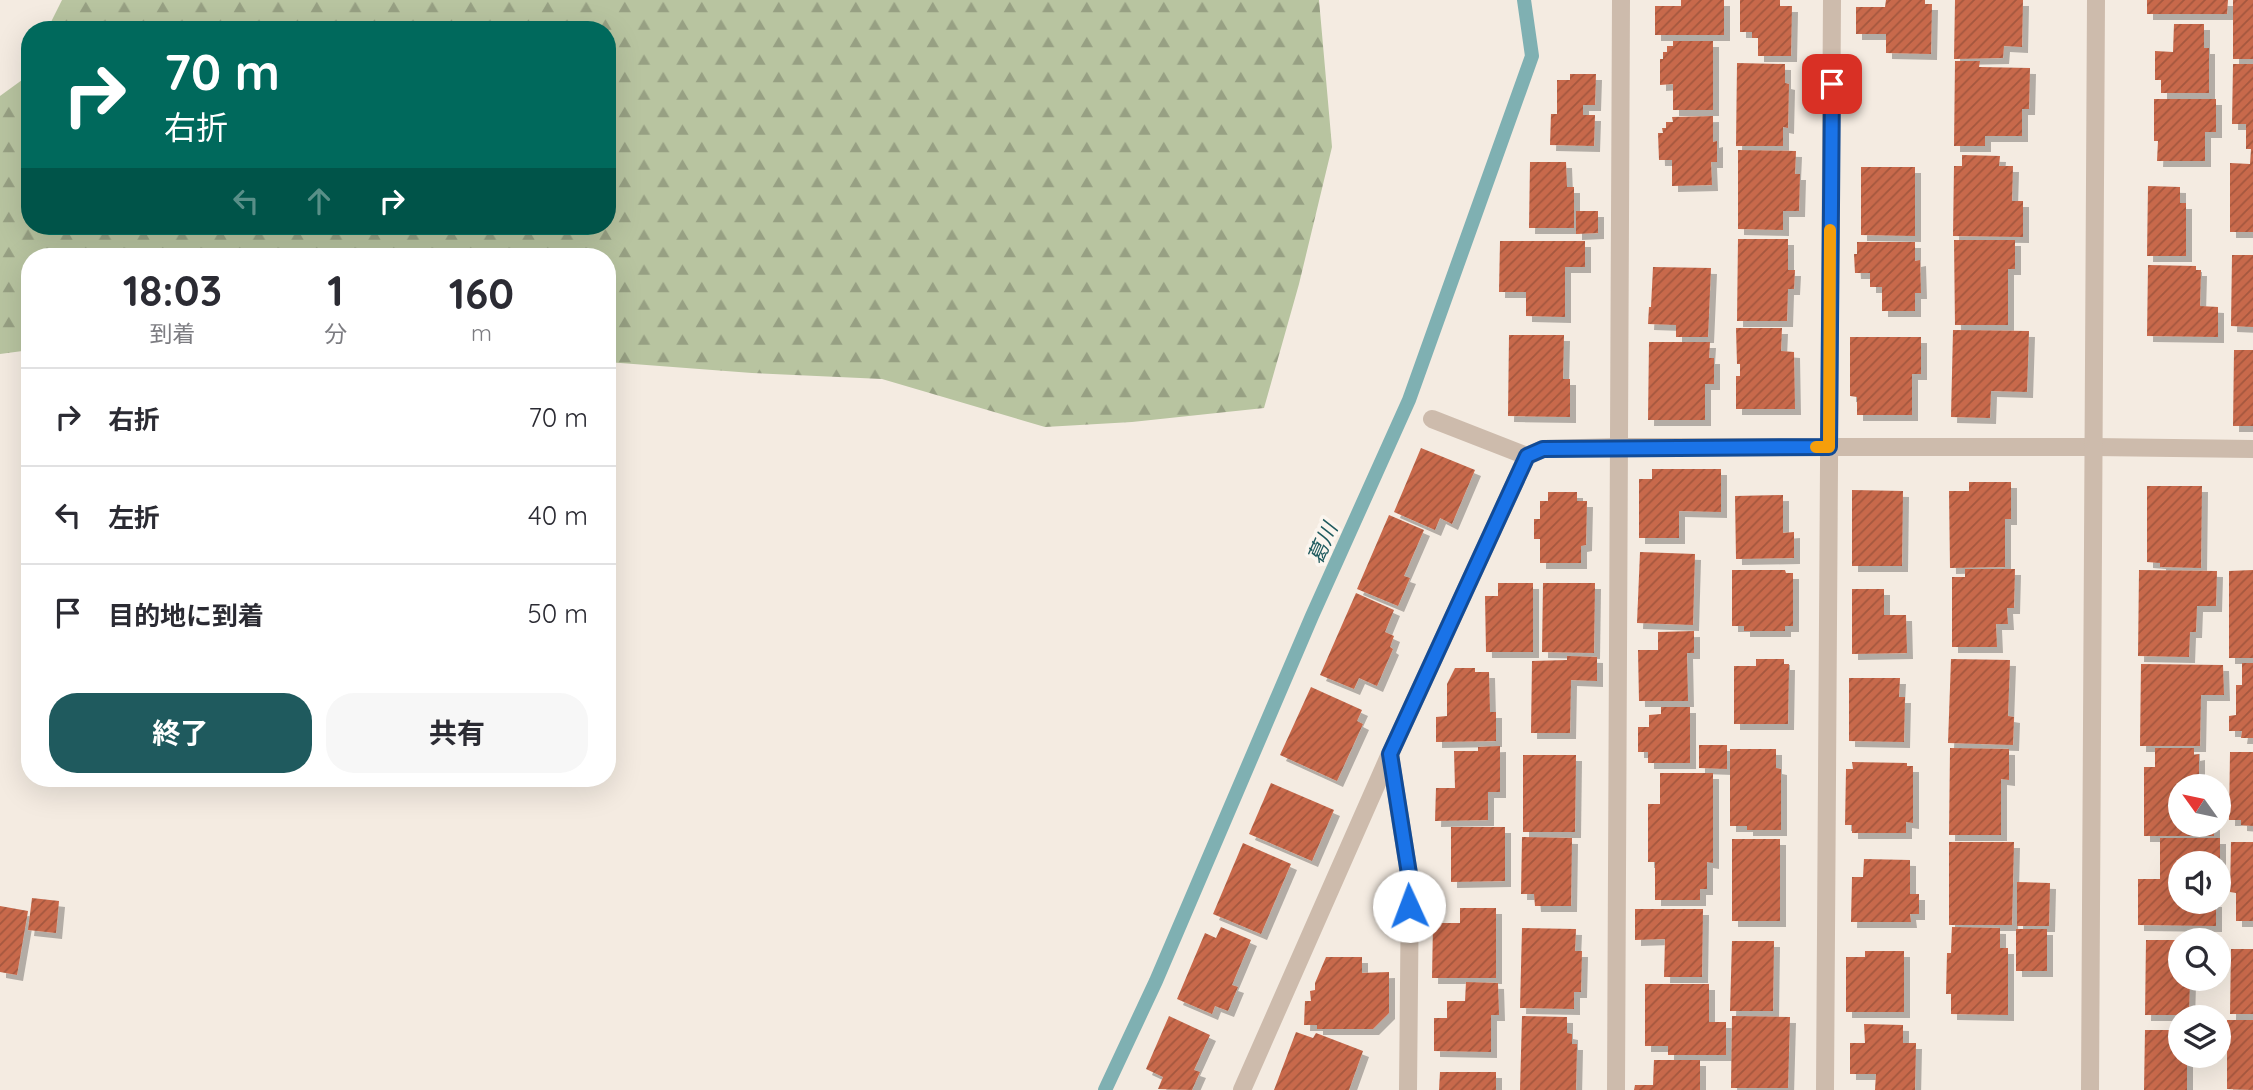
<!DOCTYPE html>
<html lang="ja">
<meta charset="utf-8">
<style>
:root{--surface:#fff;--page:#f7f7f7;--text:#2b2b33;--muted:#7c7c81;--line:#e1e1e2;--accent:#1f5a5e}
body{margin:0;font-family:Quicksand,"Noto Sans JP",sans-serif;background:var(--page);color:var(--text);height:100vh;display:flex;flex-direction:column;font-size:26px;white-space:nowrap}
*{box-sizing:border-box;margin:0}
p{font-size:23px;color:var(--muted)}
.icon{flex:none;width:38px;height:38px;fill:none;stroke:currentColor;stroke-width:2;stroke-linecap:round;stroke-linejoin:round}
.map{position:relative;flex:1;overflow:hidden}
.sheet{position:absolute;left:21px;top:248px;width:595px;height:539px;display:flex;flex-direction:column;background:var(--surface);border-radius:28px;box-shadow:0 7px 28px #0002}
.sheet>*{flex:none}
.top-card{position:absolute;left:21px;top:21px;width:595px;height:214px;border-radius:28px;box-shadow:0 7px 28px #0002;background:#00695c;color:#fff;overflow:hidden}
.needle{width:46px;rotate:303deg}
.buttons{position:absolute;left:2168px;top:774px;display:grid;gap:14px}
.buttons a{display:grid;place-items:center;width:63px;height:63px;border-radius:50%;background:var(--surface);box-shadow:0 7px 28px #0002;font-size:35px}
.pin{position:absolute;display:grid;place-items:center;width:60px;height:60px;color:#fff;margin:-30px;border-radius:14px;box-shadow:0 4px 10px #0006}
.me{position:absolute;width:77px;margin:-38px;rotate:358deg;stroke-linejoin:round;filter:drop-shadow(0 0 5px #0008)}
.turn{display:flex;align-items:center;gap:24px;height:147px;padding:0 28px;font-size:32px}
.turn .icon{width:91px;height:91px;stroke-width:2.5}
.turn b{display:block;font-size:49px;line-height:60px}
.lanes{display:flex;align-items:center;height:66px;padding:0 28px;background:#0003;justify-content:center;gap:35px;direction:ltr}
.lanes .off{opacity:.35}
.eta{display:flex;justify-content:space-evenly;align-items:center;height:119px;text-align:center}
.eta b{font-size:42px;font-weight:700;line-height:49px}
.action{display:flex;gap:14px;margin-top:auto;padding:14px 28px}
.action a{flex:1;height:80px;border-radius:28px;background:var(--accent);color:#fff;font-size:28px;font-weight:700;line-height:80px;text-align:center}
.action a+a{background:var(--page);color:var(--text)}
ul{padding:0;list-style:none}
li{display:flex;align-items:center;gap:21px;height:98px;padding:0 28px;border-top:2px solid var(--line)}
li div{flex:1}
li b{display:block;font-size:26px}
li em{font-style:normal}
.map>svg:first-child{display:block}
</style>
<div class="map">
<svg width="2253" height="1090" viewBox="0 0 2253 1090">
<defs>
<pattern id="forest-firs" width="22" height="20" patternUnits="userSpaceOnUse" patternTransform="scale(1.75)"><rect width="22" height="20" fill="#b8c4a0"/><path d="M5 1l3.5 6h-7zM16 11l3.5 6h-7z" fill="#97a083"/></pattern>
<pattern id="building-hatch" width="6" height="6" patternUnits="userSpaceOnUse" patternTransform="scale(1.75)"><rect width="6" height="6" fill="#c8694b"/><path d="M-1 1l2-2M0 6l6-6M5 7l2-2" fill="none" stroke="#a4573f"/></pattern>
<filter id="shadow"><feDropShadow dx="6" dy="6" stdDeviation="0" flood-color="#0004"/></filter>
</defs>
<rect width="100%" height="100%" fill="#f4ebe1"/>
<!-- forest -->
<polygon fill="url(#forest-firs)" points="62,0 1319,0 1332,147 1299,284 1264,408 1132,422 1045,427 882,379 752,373 607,362 607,257 30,257 30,350 0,354 0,96 22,80 30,65 30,226 607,226 607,30 47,30"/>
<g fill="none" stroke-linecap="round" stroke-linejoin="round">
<!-- stream -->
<polyline stroke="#7fb0b2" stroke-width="14" points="1105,1090 1156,981 1312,616 1409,400 1532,56 1524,0"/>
</g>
<!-- building -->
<g fill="url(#building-hatch)" filter="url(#shadow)">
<polygon points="1681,0 1724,0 1724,35 1655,35 1655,6 1681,6"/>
<polygon points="1740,0 1780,0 1780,6 1792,6 1791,56 1758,56 1758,38 1752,38 1752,32 1740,32"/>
<polygon points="1886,0 1925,0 1925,4 1932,4 1931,54 1886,53 1886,34 1856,34 1856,7 1885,7"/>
<polygon points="1955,0 2023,0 2022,47 2004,46 2003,58 1954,59"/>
<polygon points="2147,0 2228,0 2227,14 2147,14"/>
<rect x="2233" y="0" width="20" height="59"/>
<polygon points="2174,24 2204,24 2204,48 2209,48 2209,93 2161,93 2161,80 2155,80 2155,51 2173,52"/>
<polygon points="1673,41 1713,41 1713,110 1673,110 1673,84 1660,85 1660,59 1663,59 1663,52 1667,52 1667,46 1673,46"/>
<polygon points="1955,61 1980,61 1979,67 2030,68 2029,109 2022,109 2022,136 1985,136 1985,146 1954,146"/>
<polygon points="1737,63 1785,64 1785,83 1789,84 1788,128 1783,127 1783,146 1736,146"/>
<polygon points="2233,64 2253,64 2253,232 2230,232 2230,163 2250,164 2251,149 2246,149 2246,124 2232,124"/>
<polygon points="1570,74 1596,74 1595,105 1583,105 1583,115 1595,115 1594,146 1550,145 1551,114 1557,114 1557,80 1570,80"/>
<polygon points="2154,99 2216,99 2216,132 2205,132 2205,161 2157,161 2158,141 2154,141"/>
<polygon points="1713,116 1713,142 1717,141 1717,162 1711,162 1712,185 1672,186 1672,160 1659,160 1658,133 1663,133 1662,128 1666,128 1666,122 1673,122 1672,117"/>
<polygon points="1738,150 1796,151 1795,174 1800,174 1799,211 1783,211 1783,230 1738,229"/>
<polygon points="1962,155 2000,156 1999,166 2013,166 2012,201 2023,201 2023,237 1953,236 1954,166 1962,166"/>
<polygon points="1530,162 1566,162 1567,187 1574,187 1574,228 1529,228"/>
<polygon points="1861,167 1915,167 1915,236 1861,235"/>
<polygon points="2148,186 2180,187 2180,203 2186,203 2186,256 2147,256"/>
<polygon points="1576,211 1598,211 1598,233 1576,234"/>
<polygon points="1738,239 1788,239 1788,270 1795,270 1794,289 1788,289 1787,321 1737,321"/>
<polygon points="1954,240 2015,240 2015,269 2008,269 2008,325 1955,325"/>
<polygon points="1500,241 1585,241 1585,267 1565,267 1565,317 1526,316 1526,292 1499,292"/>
<polygon points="1857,242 1915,242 1915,261 1920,260 1921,293 1915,293 1915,311 1882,311 1882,287 1870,287 1870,273 1855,273 1854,254 1857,254"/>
<polygon points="2232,255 2253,255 2253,327 2231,326"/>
<polygon points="2148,265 2196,266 2196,270 2201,270 2200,306 2218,307 2218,337 2147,336"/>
<polygon points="1653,267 1711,268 1708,337 1676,337 1676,325 1648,324 1649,307 1651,307"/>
<polygon points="1736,328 1782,328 1781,351 1794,352 1795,409 1736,409 1736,376 1740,376 1740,364 1737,364"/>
<polygon points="1953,330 2029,331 2027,392 1991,391 1990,418 1951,417"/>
<polygon points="1509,335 1564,335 1563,379 1570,379 1570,417 1508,416"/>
<polygon points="1850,337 1921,337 1921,374 1912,374 1912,415 1857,415 1857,397 1850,396"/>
<polygon points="1649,342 1710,342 1709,358 1714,358 1714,384 1705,384 1705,420 1648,420"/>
<polygon points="2234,350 2253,350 2253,426 2233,426"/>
<polygon points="1421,448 1475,470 1452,524 1440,518 1435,530 1394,512"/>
<polygon points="1652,469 1721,469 1721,512 1679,511 1679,538 1639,538 1639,479 1652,479"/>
<polygon points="1969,482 2011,482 2011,519 2005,519 2005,567 1950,568 1949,491 1969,491"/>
<polygon points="2147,486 2202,486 2201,568 2160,567 2160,563 2147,562"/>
<polygon points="1852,490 1903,491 1902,566 1852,566"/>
<polygon points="1548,492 1577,492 1577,501 1587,501 1586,545 1581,546 1581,563 1540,563 1540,539 1534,539 1534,519 1540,519 1540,501 1548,501"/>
<polygon points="1783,495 1783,533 1794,532 1794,558 1736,559 1735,496"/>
<polygon points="1389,515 1424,530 1404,576 1410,578 1398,606 1357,589"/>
<polygon points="1640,552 1695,554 1693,625 1637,623"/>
<polygon points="1965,569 2015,569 2014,608 2007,608 2008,624 1996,624 1997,647 1952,647 1952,577 1965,577"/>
<polygon points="1732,570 1785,570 1786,573 1793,573 1793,626 1785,626 1785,631 1744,631 1744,626 1732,626"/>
<polygon points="2139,570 2217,571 2216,606 2197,606 2196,632 2190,632 2189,657 2138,656"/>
<polygon points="2253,570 2253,658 2229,658 2229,571"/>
<polygon points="1498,583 1533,583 1533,652 1486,652 1485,596 1498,596"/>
<polygon points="1543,583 1595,583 1594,653 1542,652"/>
<polygon points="1852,589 1884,589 1884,615 1906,615 1907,653 1852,654"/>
<polygon points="1356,593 1394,610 1385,632 1394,636 1390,647 1393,649 1377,686 1359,678 1354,689 1320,675"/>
<polygon points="1694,631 1694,653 1687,653 1688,701 1639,701 1638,650 1658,650 1658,632"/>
<polygon points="1567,656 1597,657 1597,681 1571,680 1570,733 1531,733 1532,661 1567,660"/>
<polygon points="1756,659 1784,659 1784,664 1789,664 1788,724 1734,724 1734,666 1756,666"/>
<polygon points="1951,659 2010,660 2008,716 2014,717 2013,745 1948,743"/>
<polygon points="2242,663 2253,663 2253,738 2241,738 2242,731 2229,731 2229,716 2236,715 2236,685 2242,685"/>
<polygon points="2141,664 2223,665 2224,695 2201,695 2200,746 2140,746"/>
<polygon points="1455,668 1475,668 1475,672 1489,672 1490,712 1496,712 1496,741 1436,742 1436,717 1447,716 1447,684"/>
<polygon points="1849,678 1900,678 1899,697 1905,697 1904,742 1849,741"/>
<polygon points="1311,687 1362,710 1357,721 1363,724 1337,781 1280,755"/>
<polygon points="1661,707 1690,707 1690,763 1648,763 1648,752 1638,752 1638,727 1649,727 1649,715 1661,714"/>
<polygon points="1699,745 1727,745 1727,769 1699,768"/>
<polygon points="1500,746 1500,792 1488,792 1488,820 1435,821 1436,788 1455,788 1454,751 1478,751 1478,747"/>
<polygon points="1950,748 2009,749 2009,780 2001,779 2001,835 1949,835"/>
<polygon points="2155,748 2194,748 2194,755 2199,754 2199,786 2180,786 2180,824 2214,824 2214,836 2144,836 2144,767 2155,767"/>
<polygon points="1730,749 1776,749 1776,768 1781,769 1781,830 1747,830 1747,826 1730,826"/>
<polygon points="2230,752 2253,752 2253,826 2241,825 2241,820 2229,820"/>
<polygon points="1523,755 1576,755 1575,832 1523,832"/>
<polygon points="1852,762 1907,763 1907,766 1913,766 1913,823 1906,822 1906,833 1852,833 1852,825 1845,825 1846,769 1853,769"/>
<polygon points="1660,773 1713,773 1713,863 1707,862 1707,889 1700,889 1700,900 1655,900 1655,862 1648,862 1648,804 1660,804"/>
<polygon points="1271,783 1334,810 1312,861 1249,834"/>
<polygon points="1451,827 1505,827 1505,881 1451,882"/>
<polygon points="1522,837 1572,838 1571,906 1535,906 1534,894 1521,894"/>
<polygon points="2160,838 2220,838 2220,863 2180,863 2180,901 2216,901 2216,926 2138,925 2138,879 2160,879"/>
<rect x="1732" y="839" width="48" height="82"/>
<polygon points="1949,842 2014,842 2012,925 1949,925"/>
<polygon points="2231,842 2253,842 2253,921 2236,921 2236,893 2230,892"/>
<polygon points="1243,843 1291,864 1261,934 1213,914"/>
<polygon points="1864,859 1910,860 1910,894 1919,894 1919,914 1910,914 1911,922 1851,922 1852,877 1863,877"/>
<polygon points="2017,882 2050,883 2049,926 2017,926"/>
<polygon points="32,898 59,901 56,933 28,930"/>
<polygon points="0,906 28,911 17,975 0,972"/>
<polygon points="1460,908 1496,908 1496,978 1432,978 1433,923 1460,923"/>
<polygon points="1635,909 1703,909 1702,977 1664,977 1665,939 1635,940"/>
<polygon points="1221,927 1251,940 1232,985 1238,987 1228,1011 1215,1006 1212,1014 1177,999 1205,933 1216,938"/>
<polygon points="1952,927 2000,928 2000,948 2008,948 2008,1015 1951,1014 1951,994 1946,994 1947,953 1951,953"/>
<polygon points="1522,928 1576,929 1575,951 1582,951 1581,992 1574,992 1574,1009 1520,1008"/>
<rect x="2016" y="929" width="31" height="42"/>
<polygon points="2146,940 2180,940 2180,978 2190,978 2189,1015 2145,1015"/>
<polygon points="1732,941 1774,941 1773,1011 1730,1011"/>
<polygon points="2231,949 2253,949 2253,1014 2230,1014"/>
<polygon points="1865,951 1904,951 1904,1012 1846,1012 1846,957 1865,957"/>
<polygon points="1326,957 1362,957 1362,973 1389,972 1389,1013 1373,1029 1317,1029 1317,1025 1304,1025 1305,1001 1311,1001 1310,991 1315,990 1315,983"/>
<polygon points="1466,982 1498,983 1499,1015 1491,1015 1491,1052 1434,1051 1434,1018 1447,1018 1447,1001 1465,1001"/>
<polygon points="1645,984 1709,984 1709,1022 1726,1022 1726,1055 1668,1055 1668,1046 1645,1046"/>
<polygon points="1169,1016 1210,1035 1194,1070 1200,1072 1192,1090 1158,1089 1163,1077 1146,1069"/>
<polygon points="1522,1016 1567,1017 1567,1033 1572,1034 1572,1044 1577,1044 1576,1090 1520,1090"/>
<polygon points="1732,1016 1790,1017 1788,1088 1731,1088"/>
<polygon points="2227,1020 2253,1020 2253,1090 2227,1089"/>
<polygon points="1864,1024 1903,1025 1903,1043 1916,1043 1915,1090 1875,1090 1876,1074 1850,1074 1850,1043 1865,1043"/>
<polygon points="2145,1030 2180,1030 2180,1055 2187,1055 2187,1090 2144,1090"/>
<polygon points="1296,1032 1313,1038 1316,1033 1363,1051 1349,1090 1274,1090"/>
<polygon points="1654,1060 1700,1060 1700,1090 1634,1090 1635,1085 1653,1085"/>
<polygon points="1440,1072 1496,1072 1496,1090 1439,1090"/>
</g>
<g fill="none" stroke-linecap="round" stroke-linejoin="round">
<!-- minor -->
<g stroke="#cdbbac" stroke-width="18">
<polyline points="1432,419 1527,456"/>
<polyline points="1390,755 1410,880 1408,1090"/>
<polyline points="1242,1090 1390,754 1527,456 1543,449 1619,447 2094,447 2253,449"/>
<polyline points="1616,1090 1621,0"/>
<polyline points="1825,1090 1832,0"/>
<polyline points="2090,1090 2096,0"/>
</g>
</g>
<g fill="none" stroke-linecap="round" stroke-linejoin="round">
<!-- route casing -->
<g stroke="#114b97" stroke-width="18">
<polyline id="route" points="1409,906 1410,880 1390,754 1527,456 1543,449 1829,447 1832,84"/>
</g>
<!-- route -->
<use href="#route" stroke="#1a73e8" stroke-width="12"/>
<!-- slow -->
<polyline stroke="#f59e0b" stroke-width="12" points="1816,447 1829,447 1830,230"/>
</g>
<g text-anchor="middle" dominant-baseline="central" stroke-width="7" stroke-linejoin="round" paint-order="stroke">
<!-- water labels -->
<g font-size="21" font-style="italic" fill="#1f5a5e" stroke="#fbf5ee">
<text transform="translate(1322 543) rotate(-66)">葛川</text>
</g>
</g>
</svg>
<div class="buttons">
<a><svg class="needle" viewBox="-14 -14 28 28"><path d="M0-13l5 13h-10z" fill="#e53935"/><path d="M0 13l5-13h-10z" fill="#7c7c81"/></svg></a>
<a><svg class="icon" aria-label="sound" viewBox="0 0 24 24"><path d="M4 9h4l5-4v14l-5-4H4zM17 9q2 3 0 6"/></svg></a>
<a><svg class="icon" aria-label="search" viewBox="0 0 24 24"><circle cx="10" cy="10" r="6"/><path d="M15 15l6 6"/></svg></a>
<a><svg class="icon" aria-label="layers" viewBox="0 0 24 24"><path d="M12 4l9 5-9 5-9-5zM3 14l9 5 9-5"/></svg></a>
</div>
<div class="pin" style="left:1832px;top:84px;background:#d93025"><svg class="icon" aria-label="arrive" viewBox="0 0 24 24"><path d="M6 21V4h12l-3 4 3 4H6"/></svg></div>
<svg class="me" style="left:1409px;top:906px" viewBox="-20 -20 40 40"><circle r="19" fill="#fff"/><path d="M0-13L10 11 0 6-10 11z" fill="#1a73e8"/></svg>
<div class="top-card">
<div class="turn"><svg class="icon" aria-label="right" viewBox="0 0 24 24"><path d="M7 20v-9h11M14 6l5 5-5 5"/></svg><div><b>70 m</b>右折</div></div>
<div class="lanes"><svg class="icon off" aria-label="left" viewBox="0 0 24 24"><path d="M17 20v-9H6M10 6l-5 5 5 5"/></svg><svg class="icon off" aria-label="ahead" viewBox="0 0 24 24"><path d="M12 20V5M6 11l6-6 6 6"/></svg><svg class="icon" aria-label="right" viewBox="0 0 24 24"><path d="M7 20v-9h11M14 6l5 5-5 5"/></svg></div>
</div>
<section class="sheet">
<div class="eta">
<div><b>18:03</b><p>到着</p></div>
<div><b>1</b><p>分</p></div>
<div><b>160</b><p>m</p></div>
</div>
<ul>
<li><svg class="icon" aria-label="right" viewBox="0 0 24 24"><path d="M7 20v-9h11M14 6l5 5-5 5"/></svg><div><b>右折</b></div><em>70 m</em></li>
<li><svg class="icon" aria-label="left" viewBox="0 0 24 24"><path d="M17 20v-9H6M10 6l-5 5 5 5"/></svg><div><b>左折</b></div><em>40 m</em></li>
<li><svg class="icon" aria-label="arrive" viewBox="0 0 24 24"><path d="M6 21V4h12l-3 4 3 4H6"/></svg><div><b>目的地に到着</b></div><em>50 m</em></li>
</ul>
<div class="action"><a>終了</a><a>共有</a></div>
</section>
</div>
